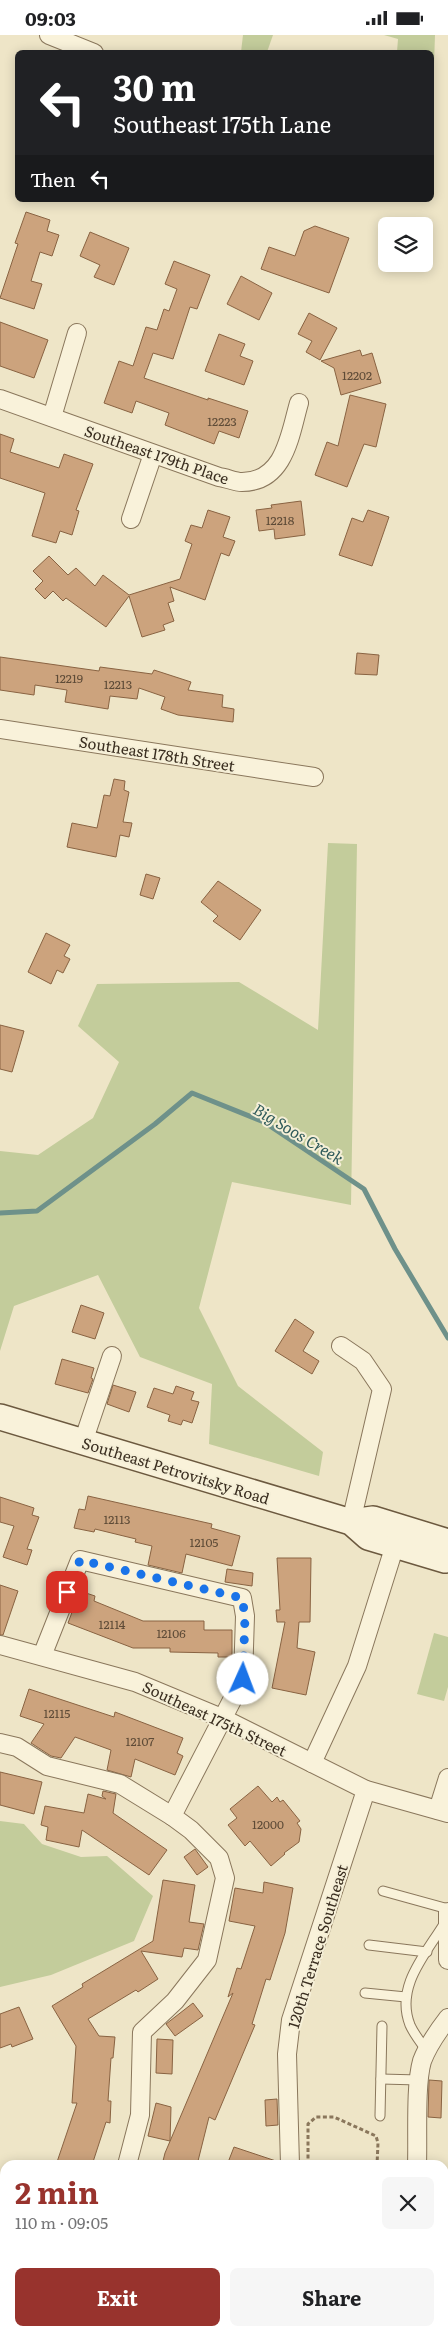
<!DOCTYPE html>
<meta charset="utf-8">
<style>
:root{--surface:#fff;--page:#f6f6f6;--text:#202124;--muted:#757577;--accent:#98332d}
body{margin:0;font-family:Literata,serif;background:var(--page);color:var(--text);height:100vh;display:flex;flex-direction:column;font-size:19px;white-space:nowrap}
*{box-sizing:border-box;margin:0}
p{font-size:16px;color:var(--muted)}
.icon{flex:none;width:28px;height:28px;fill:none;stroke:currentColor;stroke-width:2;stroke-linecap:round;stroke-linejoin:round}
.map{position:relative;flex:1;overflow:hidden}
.drawer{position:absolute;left:0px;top:2125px;width:449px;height:176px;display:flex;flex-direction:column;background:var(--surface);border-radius:15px 15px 0 0;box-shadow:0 2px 12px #0003}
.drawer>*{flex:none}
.top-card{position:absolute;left:15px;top:15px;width:419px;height:152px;border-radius:8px;box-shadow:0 2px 12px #0003;background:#202124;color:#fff;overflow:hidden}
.tools{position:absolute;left:378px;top:182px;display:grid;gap:10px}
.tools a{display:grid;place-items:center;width:55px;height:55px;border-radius:8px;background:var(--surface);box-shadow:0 2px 12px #0003;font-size:25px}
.pin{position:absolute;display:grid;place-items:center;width:42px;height:42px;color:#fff;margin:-21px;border-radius:10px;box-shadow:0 2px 8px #0006}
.me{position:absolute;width:55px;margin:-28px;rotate:2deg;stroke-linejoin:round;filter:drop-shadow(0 0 4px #0008)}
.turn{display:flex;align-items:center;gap:18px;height:105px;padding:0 15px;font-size:22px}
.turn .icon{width:65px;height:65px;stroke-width:2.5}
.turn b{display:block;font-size:35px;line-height:42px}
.then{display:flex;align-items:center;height:48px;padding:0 15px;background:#0003;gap:10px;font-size:19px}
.round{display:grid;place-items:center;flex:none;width:52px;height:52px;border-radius:8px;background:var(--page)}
.summary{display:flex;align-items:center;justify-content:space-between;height:85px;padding:0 15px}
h1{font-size:30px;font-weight:700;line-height:38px;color:var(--accent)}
.primary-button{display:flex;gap:10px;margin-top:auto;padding:10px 15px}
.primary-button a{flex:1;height:58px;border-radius:8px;background:var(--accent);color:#fff;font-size:20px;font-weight:700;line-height:58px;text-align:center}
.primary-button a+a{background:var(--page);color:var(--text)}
.status{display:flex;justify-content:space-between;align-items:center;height:35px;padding:0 25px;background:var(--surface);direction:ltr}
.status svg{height:14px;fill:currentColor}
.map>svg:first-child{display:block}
</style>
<div class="status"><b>09:03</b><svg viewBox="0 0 49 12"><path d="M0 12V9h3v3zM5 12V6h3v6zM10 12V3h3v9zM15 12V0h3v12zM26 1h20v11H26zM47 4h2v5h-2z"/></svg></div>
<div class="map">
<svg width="448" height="2301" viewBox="0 0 448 2301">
<rect width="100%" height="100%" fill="#eee5c7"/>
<!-- green -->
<g fill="#c3cc9b">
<polygon points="243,0 273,0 267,17 241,17"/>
<polygon points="384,0 435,0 431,114 431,18 397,17 398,4"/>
<polygon points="328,808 357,809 351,1170 232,1147 199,1273 238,1351 323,1417 319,1441 209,1409 212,1349 140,1322 98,1240 14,1271 0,1316 0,1116 38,1120 93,1083 119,1027 78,991 97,949 239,947 318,995"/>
<polygon points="434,1598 448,1602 448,1652 444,1666 417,1659"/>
<polygon points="0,1786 24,1789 42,1809 81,1822 107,1821 153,1861 134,1906 51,1940 0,1952"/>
</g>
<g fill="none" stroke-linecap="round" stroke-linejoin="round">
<!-- stream -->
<polyline stroke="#6e918a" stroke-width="5" points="0,1178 37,1176 155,1089 192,1058 264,1087 364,1154 395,1214 448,1303"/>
</g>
<!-- building -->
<g fill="#cca37d" stroke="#896342">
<polygon points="26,177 50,185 47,196 59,200 52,221 40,217 31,246 42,249 34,274 0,263 18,209 15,208"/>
<polygon points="315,191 349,203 329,258 261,234 269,212 295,221 304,196"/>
<polygon points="90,197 129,213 114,250 94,242 100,230 80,221"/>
<polygon points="174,226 210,240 197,274 190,272 173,324 153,318 144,343 208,365 208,363 248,376 239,403 219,396 214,409 165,390 169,378 136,366 132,378 104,368 119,326 133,331 146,292 157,295 164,274 169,276 177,254 165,249"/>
<polygon points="241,241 272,258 259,285 227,269"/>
<polygon points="309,278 337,293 320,325 306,317 312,306 298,299"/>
<polygon points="0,287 48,305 34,343 0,331"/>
<polygon points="219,299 245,309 240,321 253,326 244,350 205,336"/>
<polygon points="360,315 362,321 372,318 381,348 341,360 334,333 321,326"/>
<polygon points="350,360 386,369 376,412 364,409 347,452 315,440 327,407 338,411"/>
<polygon points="0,399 14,404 10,417 59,433 64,419 93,429 76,475 79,476 72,500 60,496 56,508 32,501 45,458 0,443"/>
<polygon points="301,466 305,500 275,504 274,494 259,496 256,475 272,473 271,470"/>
<polygon points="208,475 230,482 223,502 235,506 229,521 221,518 205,565 170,552 174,566 168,568 174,586 163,590 165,595 142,602 129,561 106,592 66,563 63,566 53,556 45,564 35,554 43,546 33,536 49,521 68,540 76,533 95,551 103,540 129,560 180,544 192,509 185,506 191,490 202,493"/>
<polygon points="368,475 389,482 372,531 339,520 352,483 363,487"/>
<polygon points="357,618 379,620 377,640 355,639"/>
<polygon points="0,622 99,636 100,632 152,639 154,635 191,647 188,655 223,660 222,672 234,674 233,687 178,680 161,674 165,662 139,653 137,664 110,661 108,674 65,667 67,655 35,650 34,660 0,655"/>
<polygon points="114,744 125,746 124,755 129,757 123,787 132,788 129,802 120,800 116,822 67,812 72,788 97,793 104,760 110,761"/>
<polygon points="146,839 160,843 153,864 140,860"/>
<polygon points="218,846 261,875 240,905 213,886 218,881 201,867"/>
<polygon points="46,898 70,910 64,921 70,924 63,938 57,935 51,949 28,937"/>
<polygon points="0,990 24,996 12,1037 0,1034"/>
<polygon points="81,1270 104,1278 95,1304 72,1297"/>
<polygon points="295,1284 314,1297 303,1316 319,1326 312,1339 275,1316"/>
<polygon points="62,1324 94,1333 91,1343 93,1344 88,1358 55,1349"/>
<polygon points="113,1350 136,1357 129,1377 107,1369"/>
<polygon points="176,1351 194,1357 191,1365 199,1367 192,1388 183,1385 181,1390 168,1386 170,1380 147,1372 154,1353 173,1359"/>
<polygon points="88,1461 212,1489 211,1493 240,1501 232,1531 186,1519 182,1538 148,1530 152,1511 135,1507 136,1504 95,1494 94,1497 74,1493 79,1474 85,1475"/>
<polygon points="0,1462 34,1473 32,1480 39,1482 27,1514 32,1515 27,1530 3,1522 14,1491 0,1487"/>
<polygon points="277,1523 311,1523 310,1587 299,1587 297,1613 315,1617 306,1660 272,1653 285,1587 277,1587 276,1575 280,1575"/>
<polygon points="227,1534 253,1538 252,1551 225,1547"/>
<polygon points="0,1550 18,1556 3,1600 0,1600"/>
<polygon points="80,1556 95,1561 94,1566 143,1586 204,1586 204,1595 232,1595 232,1622 218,1622 218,1618 170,1617 170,1613 133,1613 68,1588"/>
<polygon points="29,1654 114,1682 115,1677 183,1703 177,1718 183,1721 175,1740 135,1724 131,1742 107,1735 111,1715 75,1702 61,1723 51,1721 31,1708 44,1689 20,1681"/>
<polygon points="0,1737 42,1747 34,1779 0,1770"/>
<polygon points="258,1751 272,1767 277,1762 280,1767 283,1765 300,1786 297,1788 301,1794 299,1807 284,1818 285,1819 271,1831 250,1806 245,1811 228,1790 237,1783 230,1774"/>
<polygon points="103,1756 116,1759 113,1778 167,1815 149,1840 82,1795 79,1812 46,1805 48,1792 41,1790 45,1771 84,1778 88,1759 106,1764 102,1761"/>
<polygon points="195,1814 208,1832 197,1840 184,1822"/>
<polygon points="163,1845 195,1850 189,1887 204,1889 198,1915 184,1913 182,1922 141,1916 158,1944 138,1957 136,1955 88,1984 99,2001 115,2002 113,2023 111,2023 108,2066 111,2066 110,2088 106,2087 92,2130 56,2130 77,2068 72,2068 76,2011 52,1971 83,1952 82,1949 153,1906"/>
<polygon points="264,1847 293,1853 285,1898 270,1945 266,1944 252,1989 255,1990 215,2085 209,2082 197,2130 162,2130 165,2118 233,1958 228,1962 237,1933 241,1934 255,1891 229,1886 235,1853 263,1858"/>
<polygon points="193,1968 203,1981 175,2001 166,1989"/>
<polygon points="19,1972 33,2004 12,2012 11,2009 0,2013 0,1979"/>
<polygon points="157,2004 173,2005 172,2039 156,2038"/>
<polygon points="429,2045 442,2046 441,2083 428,2082"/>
<polygon points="277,2064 278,2090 266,2091 265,2065"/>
<polygon points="156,2068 171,2072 170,2106 148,2101"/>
<polygon points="234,2112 279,2127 279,2130 227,2130"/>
</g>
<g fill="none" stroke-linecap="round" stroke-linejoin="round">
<!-- service casing -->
<g stroke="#8a775c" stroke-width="11">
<g id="service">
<polyline points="383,1856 448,1874"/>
<polyline points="369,1910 427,1917"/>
<polyline points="365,1958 406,1962"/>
<path d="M427 2016C421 2008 414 1999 410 1990 395 1952 425 1920 444 1889"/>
<polyline points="381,2044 419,2045"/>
<polyline points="380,2081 382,1991"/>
</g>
</g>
<!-- minor casing -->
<g stroke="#8a775c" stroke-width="20">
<g id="minor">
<polyline points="49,0 94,18"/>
<path d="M0 364 219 442C227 443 235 447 242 447 285 447 290 399 299 368"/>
<polyline points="52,382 77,298"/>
<polyline points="131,484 153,419"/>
<polyline points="0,694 314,742"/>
<polyline points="341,1311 363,1326 382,1354 351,1487"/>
<polyline points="83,1407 112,1321"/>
<polyline points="0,1610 135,1647 224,1684 366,1755 448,1778"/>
<polyline points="42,1621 80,1525 242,1563 245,1581 243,1644 172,1781 191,1795 219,1823 225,1843 207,1925 175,1966 142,1997 140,2080 127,2130"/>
<polyline points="0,1708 17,1712 47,1731 120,1749 172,1781"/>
<polyline points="312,1728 357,1631 395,1510"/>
<polyline points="438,1775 448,1743"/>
<polyline points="448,1877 448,1925"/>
<polyline points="290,2130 287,2019 291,1985 366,1755"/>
<path d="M417 2130C418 2103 415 2050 422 2026 428 2010 438 1996 448 1983"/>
<polyline points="0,2179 5,2178"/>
<polyline points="294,2296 294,2301"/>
<polyline points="413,2301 413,2296"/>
</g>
</g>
<!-- secondary casing -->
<g stroke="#6c593f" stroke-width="28">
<g id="secondary">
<polyline points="0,1382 351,1487 368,1502 445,1525 448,1524"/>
<polyline points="351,1487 373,1484 448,1507"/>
</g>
</g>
<!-- path -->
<g stroke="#8a775c" stroke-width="3" stroke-dasharray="4 2.5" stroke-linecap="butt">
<polyline points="308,2130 308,2089 316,2082 334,2082 376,2101 378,2108 377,2130"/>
<polyline points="322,2296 322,2301"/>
<polyline points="366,2296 368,2301"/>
</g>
<!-- service -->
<use href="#service" stroke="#f9f2da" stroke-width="9"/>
<!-- minor -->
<use href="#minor" stroke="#f9f2da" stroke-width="18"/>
<!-- secondary -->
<use href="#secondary" stroke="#f9f2da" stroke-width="25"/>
</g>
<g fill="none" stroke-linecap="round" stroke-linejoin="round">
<!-- route -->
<polyline stroke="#1a73e8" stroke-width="9" stroke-dasharray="0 16.2" points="67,1557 80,1525 242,1563 245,1581 243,1644"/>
</g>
<g text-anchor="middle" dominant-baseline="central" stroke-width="4" stroke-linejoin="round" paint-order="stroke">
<!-- number labels -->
<g font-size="12" fill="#5e4b37">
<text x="357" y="340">12202</text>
<text x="222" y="386">12223</text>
<text x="280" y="485">12218</text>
<text x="69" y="643">12219</text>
<text x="118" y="649">12213</text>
<text x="117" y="1484">12113</text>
<text x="204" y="1507">12105</text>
<text x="112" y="1589">12114</text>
<text x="171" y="1598">12106</text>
<text x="57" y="1678">12115</text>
<text x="140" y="1706">12107</text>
<text x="268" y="1789">12000</text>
</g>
<!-- street labels -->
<g font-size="15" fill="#3a2e20" stroke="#f5efd7">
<text transform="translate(157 419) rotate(19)">Southeast 179th Place</text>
<text transform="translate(157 718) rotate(9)">Southeast 178th Street</text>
<text transform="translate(176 1435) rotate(17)">Southeast Petrovitsky Road</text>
<text transform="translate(215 1683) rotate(25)">Southeast 175th Street</text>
<text transform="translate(317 1911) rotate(-73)">120th Terrace Southeast</text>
</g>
<!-- water labels -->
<g font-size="16" font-style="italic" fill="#2f5a5a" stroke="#f5efd7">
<text transform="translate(299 1098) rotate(31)">Big Soos Creek</text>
</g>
</g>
</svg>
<div class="tools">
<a><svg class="icon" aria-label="layers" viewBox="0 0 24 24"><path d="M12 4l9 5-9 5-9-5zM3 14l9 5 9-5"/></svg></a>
</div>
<div class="pin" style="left:67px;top:1557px;background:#d93025"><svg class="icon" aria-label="arrive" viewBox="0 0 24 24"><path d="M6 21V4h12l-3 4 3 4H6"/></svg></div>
<svg class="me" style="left:243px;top:1644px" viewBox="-20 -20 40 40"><circle r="19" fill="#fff"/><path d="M0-13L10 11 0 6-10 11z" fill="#1a73e8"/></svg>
<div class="top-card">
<div class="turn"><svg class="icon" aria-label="left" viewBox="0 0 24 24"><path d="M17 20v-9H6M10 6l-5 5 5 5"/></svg><div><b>30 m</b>Southeast 175th Lane</div></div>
<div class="then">Then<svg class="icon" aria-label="left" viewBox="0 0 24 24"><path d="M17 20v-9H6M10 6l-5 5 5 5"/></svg></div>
</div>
<section class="drawer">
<div class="summary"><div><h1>2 min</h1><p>110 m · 09:05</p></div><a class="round"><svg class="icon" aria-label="close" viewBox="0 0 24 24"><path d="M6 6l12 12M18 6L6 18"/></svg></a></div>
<div class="primary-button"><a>Exit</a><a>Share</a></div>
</section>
</div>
